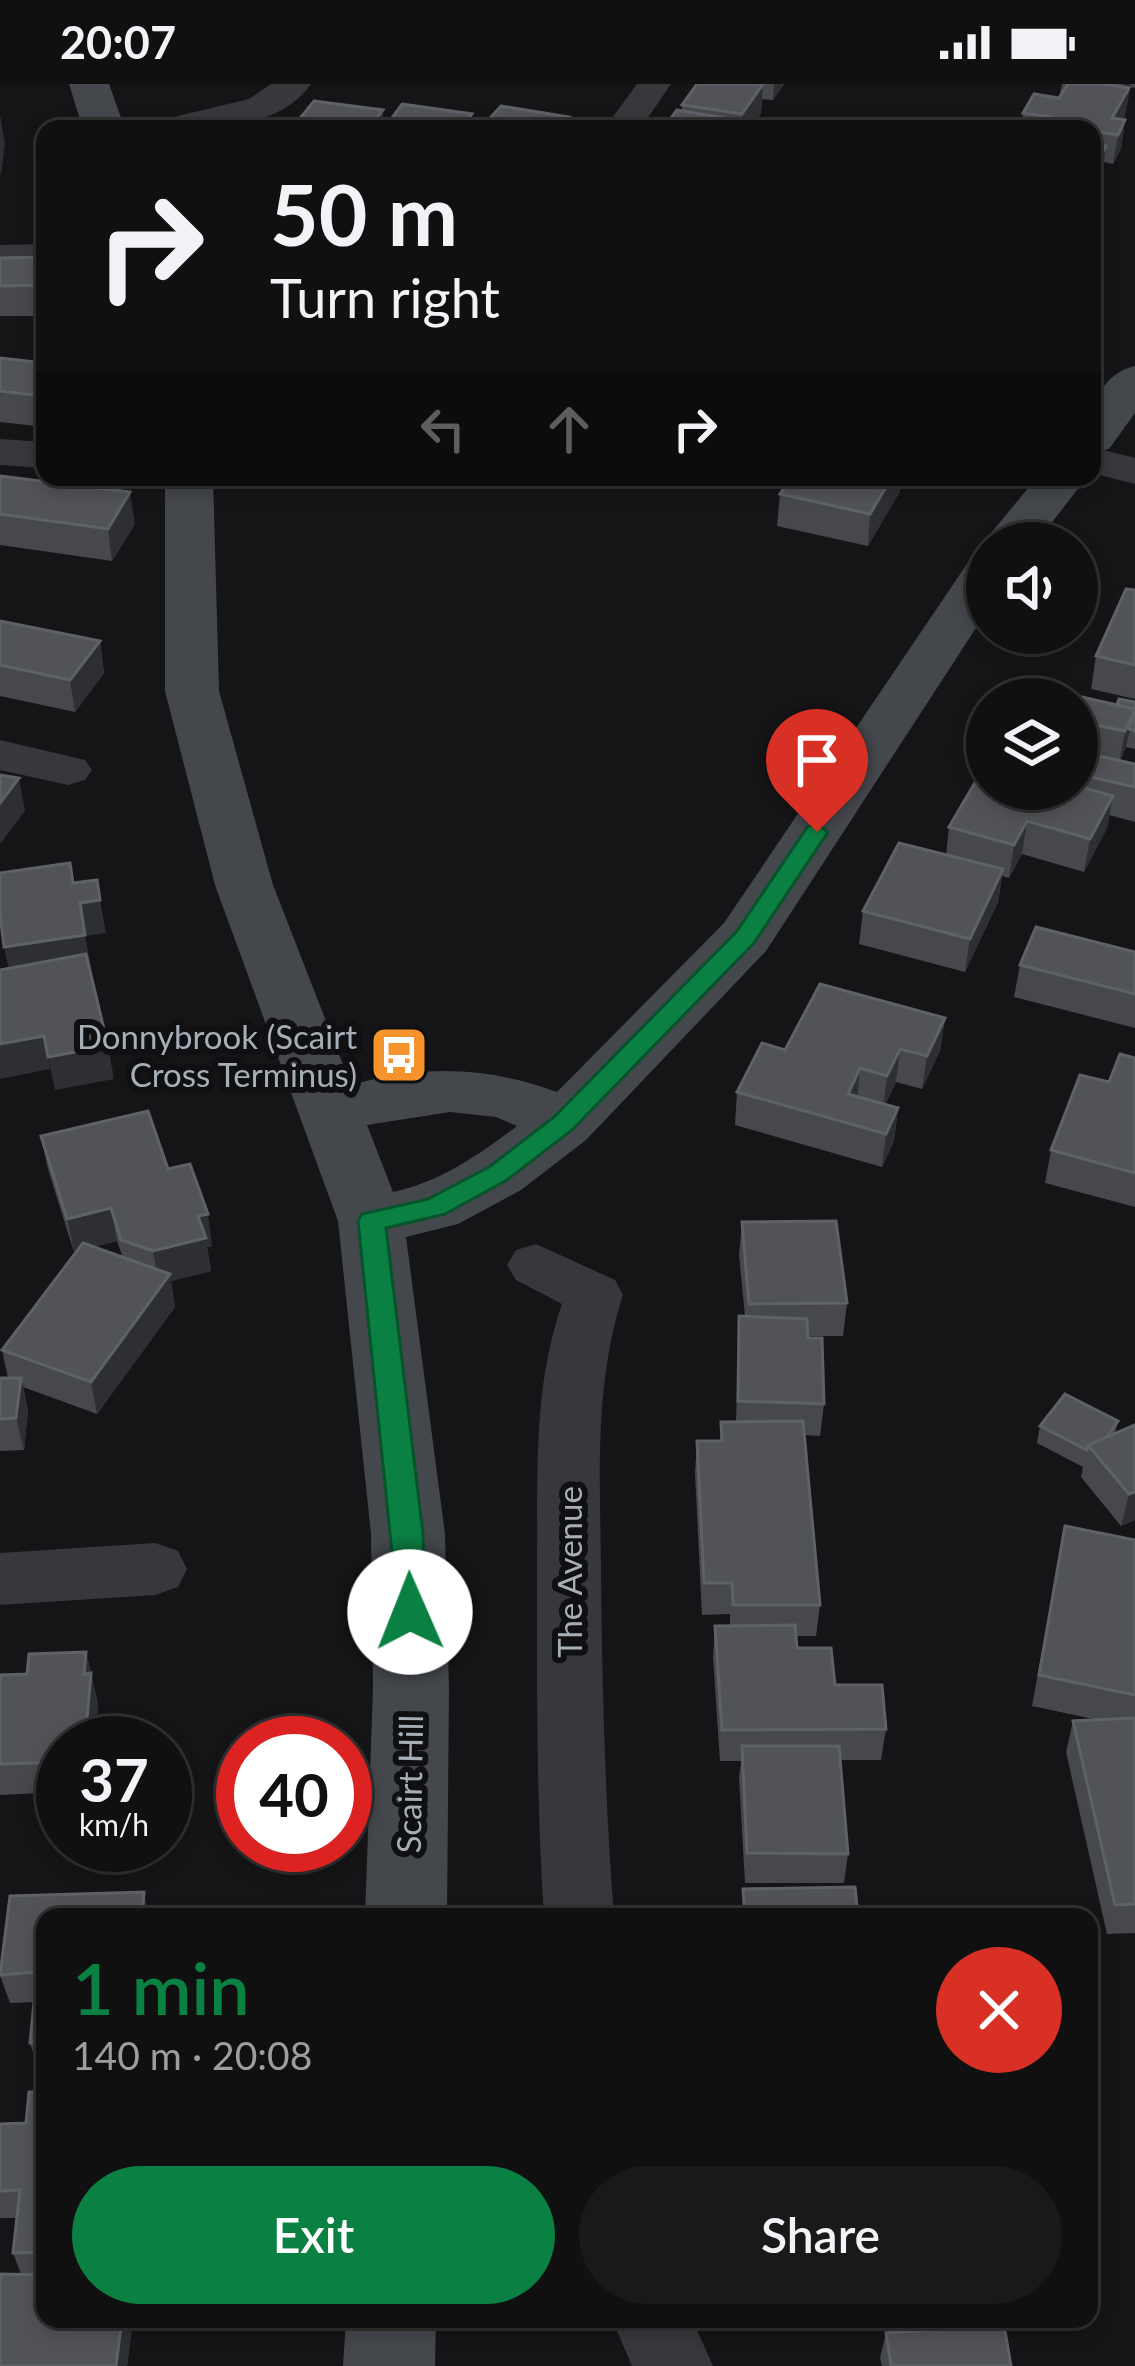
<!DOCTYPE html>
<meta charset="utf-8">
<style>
:root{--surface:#101011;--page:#19191a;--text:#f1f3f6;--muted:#9c9d9f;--line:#303031;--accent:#0b8043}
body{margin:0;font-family:Lato,sans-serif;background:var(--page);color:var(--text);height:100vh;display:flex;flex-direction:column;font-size:45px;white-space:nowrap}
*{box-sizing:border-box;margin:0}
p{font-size:39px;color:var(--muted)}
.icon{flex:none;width:66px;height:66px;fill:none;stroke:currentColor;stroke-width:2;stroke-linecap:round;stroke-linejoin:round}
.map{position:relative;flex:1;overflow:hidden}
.panel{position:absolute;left:36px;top:1824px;width:1062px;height:420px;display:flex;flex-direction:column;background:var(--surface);border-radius:24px;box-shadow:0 6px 18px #0003,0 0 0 3px var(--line)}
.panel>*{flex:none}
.top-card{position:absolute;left:36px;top:36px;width:1065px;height:366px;border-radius:24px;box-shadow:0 6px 18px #0003,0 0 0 3px var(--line);background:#101011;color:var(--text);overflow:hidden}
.controls{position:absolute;left:966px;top:438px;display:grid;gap:24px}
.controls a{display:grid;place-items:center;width:132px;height:132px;border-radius:50%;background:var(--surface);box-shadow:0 6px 18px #0003,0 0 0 3px var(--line);font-size:60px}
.speed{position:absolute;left:36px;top:1632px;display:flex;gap:24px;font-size:60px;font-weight:700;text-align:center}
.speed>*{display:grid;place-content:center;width:156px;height:156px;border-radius:50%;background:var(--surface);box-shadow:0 6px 18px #0003,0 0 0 3px var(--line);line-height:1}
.speed small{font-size:30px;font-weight:400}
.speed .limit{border:18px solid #d22;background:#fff;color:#111}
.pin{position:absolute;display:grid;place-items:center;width:102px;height:102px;color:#fff;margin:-123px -51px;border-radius:50% 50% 50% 0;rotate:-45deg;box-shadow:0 0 12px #0007}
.pin .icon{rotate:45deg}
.me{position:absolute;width:132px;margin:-66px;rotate:359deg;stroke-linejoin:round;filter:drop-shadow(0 0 9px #0008)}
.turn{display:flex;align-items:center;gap:42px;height:252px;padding:0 36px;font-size:54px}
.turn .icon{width:156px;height:156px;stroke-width:2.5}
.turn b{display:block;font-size:84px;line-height:102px}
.lanes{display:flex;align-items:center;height:114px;padding:0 36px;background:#0003;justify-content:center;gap:60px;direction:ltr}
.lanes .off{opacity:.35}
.round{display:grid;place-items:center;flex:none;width:126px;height:126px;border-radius:63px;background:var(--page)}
.overview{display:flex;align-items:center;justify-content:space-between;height:204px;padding:0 36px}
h1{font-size:72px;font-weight:600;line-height:90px;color:var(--accent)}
.action{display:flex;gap:24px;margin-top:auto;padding:24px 36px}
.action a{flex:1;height:138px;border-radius:72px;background:var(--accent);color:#fff;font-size:48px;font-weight:600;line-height:138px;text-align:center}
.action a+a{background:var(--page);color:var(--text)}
.status{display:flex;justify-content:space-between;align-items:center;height:84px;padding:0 60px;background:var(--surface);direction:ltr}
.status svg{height:33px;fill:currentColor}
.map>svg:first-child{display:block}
</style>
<div class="status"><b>20:07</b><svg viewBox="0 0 49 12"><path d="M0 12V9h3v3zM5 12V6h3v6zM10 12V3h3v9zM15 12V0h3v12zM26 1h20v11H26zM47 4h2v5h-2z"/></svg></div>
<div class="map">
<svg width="1135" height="2282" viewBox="0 0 1135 2282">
<rect width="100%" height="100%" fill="#151517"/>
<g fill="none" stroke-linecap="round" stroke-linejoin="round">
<!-- street -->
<g fill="#36383c" fill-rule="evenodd">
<path d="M271 0H311C277 48 205 45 152 45L157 37 249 15Z"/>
<polygon points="637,0 671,0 640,45 604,45"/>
<polygon points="45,160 45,182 0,183 0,161"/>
<polygon points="0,355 45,358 45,384 0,381"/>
<polygon points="1092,363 1135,374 1135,400 1092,389"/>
<polygon points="0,656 85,676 92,686 85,696 68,701 0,686"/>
<path d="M536 1160 615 1196 623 1211C594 1301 600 1391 601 1484 602 1601 605 1717 614 1833H544C536 1714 537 1594 537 1475 538 1389 533 1303 562 1220L516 1196 507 1181 516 1166Z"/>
<polygon points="155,1459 178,1467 187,1485 178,1503 155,1511 0,1521 0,1469"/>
<polygon points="612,2235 692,2235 713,2282 632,2282"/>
</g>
<!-- secondary -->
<g fill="#44474c" fill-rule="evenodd">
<polygon points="69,0 109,0 125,45 83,45"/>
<path d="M1135 282V329L1109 365 1092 369C1092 333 1093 292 1135 282Z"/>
<path d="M165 393H213L219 607 273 801 351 1001C424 981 486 982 557 1008L724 839 969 477 987 473V527L766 867 586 1056 521 1106 458 1140 406 1153 445 1450 449 1605 447 1833H365L373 1605 371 1450 338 1137 215 801 165 607ZM450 1028 496 1033 517 1042C479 1071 440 1098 393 1108L367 1041Z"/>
<polygon points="1037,393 1087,393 1036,459 987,462 992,448"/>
<polygon points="346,2235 436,2235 435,2282 343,2282"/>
</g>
</g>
<!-- wall -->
<g fill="#46484c" fill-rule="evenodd">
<polygon points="697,0 784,0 773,16 762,15 761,29 750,45 663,45 682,27 682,21"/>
<polygon points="1062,0 1135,0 1135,4 1131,3 1129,7 1123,36 1125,36 1121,65 1113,80 1104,78 1102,91 1092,110 1092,45 1021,45 1023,29 1059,14"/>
<polygon points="45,173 45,232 0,232 0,174"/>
<polygon points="0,274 45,279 45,343 0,338"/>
<polygon points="0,392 135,440 112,477 0,461"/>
<polygon points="791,393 901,393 900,407 868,462 777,442 780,410"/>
<polygon points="1135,506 1135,615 1091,605 1096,572"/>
<polygon points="0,537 100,557 104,589 75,628 0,612"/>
<polygon points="1077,615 1117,621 1135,618 1135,665 1126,663 1120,677 1135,680 1135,738 1109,731 1107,744 1084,788 1022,770 1009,794 1002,792 998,818 965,888 859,860 863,827 946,771 949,743 985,682 987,668 987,705 1077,705"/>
<polygon points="1135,868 1135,944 1014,913 1020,881"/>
<polygon points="945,934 940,967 922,1005 896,998 885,1021 898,1024 894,1057 882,1083 735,1041 737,1008 785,966"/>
<polygon points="1135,974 1135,1123 1045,1099 1051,1066 1109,998"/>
<path d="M41 1052 168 1085 212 1162 207 1163 211 1187 171 1197 175 1223 97 1330 23 1303 28 1326 24 1366 0 1367V1294H8L2 1266 77 1167 74 1168 48 1085ZM117 1157 123 1174 93 1163Z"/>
<polygon points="742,1138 847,1219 843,1252 807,1252 824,1320 820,1352 804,1351 820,1521 816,1552 796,1552 797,1564 835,1601 886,1645 881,1676 840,1676 848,1770 844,1799 745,1799 739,1693 741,1677 720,1677 713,1573 715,1542 730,1542 730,1530 702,1531 695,1389 697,1357 720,1357 721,1338 736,1338 739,1232 745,1232 739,1171"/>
<polygon points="1118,1337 1115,1350 1135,1436 1121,1442 1081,1393 1083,1383 1037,1359 1040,1342"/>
<polygon points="1065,1442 1135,1456 1135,1849 1107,1850 1066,1668 1073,1637 1098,1636 1032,1622"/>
<polygon points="86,1568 98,1620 95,1659 63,1659 63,1708 0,1711 0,1591 27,1590"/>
<polygon points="45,1833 45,1987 39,1987 30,1959 34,1918 10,1919 0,1891"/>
<polygon points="45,2008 45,2235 133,2235 127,2282 0,2282 21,2190 13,2169 17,2134 0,2134 0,2040 26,2039"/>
<polygon points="886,2249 1011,2282 882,2282 880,2274"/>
</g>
<!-- shaded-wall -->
<g fill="#2e2f32">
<polygon points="763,0 761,29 750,45 741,45 742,30"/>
<polygon points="774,0 784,0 773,16"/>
<polygon points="1123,0 1131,0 1125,33 1115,50 1112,34 1120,20"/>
<polygon points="383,26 384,45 368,45"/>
<polygon points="472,30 472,45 461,45"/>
<polygon points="0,31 5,60 1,92 0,87"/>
<polygon points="1125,36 1121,65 1113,80 1118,51"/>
<polygon points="1106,62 1102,91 1092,110 1092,88"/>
<polygon points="287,393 363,393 288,404"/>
<polygon points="393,393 420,393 393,397"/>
<polygon points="892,393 901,393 900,407 868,462 870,430"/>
<polygon points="130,408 135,440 112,477 108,445"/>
<polygon points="100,557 104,589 75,628 70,596"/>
<polygon points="1135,625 1126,663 1119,680 1125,647"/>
<polygon points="19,694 25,727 0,760 0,719"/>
<polygon points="1113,712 1107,744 1084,788 1090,755"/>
<polygon points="1027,737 1022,770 1009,794 1014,761"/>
<polygon points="1003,785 998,818 965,888 970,855"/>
<polygon points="100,816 106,849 85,852 80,819"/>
<polygon points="85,851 91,884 11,896 4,863"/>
<polygon points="945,934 940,967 922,1005 927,972"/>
<polygon points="44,952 50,985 0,995 0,960"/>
<polygon points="108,962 114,995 55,1006 48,973"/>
<polygon points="900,965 896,998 883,1024 887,992"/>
<polygon points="860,984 857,1017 848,1010"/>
<polygon points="898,1024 894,1057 882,1083 886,1050"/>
<polygon points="111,1124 117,1157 74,1168 67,1135"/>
<polygon points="208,1130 212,1162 207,1163 211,1187 171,1197 175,1223 97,1330 91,1298 159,1200 153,1167 198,1132"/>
<polygon points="21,1294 28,1326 24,1366 16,1334"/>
<polygon points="1135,1408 1135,1436 1121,1442 1129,1410"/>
<polygon points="86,1568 98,1620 95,1659 85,1659"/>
<polygon points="144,1808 149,1833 142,1833"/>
<polygon points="122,2235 133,2235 127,2282 116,2282"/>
</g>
<!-- building -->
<g fill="#515358" stroke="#5e6166" stroke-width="3">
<polygon points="697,0 763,0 742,30 682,21"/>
<polygon points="1068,0 1105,0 1129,4 1112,34 1125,36 1118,51 1048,39 1051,33 1023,29 1034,10 1059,14"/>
<polygon points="314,17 383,26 368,45 292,44"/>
<polygon points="402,20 472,30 461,45 384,45"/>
<polygon points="501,22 569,33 559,45 480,45"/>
<polygon points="677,26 737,36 731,45 663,45"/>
<polygon points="1092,59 1106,62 1092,88"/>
<polygon points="45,173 45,201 0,202 0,174"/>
<polygon points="0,274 45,279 45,308 42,312 0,307"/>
<polygon points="0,392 130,408 108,445 0,430"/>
<polygon points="791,393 892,393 870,430 780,410"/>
<polygon points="1126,505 1135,506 1135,581 1096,572"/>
<polygon points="0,537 100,557 70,596 0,581"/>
<polygon points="1020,599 1135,625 1125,647 1081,638 1077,648 1077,615 1013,615"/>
<polygon points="1119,615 1135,618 1135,647 1129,645 1135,625 1117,621"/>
<polygon points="1077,667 1135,680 1135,703 1077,690"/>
<polygon points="987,678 987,705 1077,705 1077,702 1113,712 1090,755 1027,737 1014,761 949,743"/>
<polygon points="0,691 19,694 0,719"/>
<polygon points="899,759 1003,785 970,855 863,827"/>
<polygon points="70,779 73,799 97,796 100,816 80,819 85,851 4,863 0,830 0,789"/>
<polygon points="1036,843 1135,868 1135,910 1020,881"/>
<polygon points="86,870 108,962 48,973 44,952 0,960 0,886"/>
<polygon points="820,900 945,934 927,972 900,965 887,992 860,984 848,1010 898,1024 886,1050 737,1008 762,959 785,966"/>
<polygon points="1120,970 1135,974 1135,1089 1051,1066 1080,991 1109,998"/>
<polygon points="148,1027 168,1085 190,1080 208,1130 198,1132 206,1154 153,1167 121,1156 111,1124 67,1135 41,1052"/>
<polygon points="836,1137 847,1219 749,1220 742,1138"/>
<polygon points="83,1159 170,1190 91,1298 2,1266"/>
<polygon points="739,1232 807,1235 808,1254 822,1254 824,1320 738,1317"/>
<polygon points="0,1294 21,1294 16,1334 0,1335"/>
<polygon points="1065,1310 1118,1337 1106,1354 1088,1361 1087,1366 1040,1342"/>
<polygon points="803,1337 820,1521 733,1521 732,1499 704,1499 697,1357 722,1357 721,1338"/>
<polygon points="1135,1341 1135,1408 1129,1410 1088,1361"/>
<polygon points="1065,1442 1135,1456 1135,1611 1039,1591"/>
<polygon points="795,1541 797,1564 831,1564 835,1601 882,1601 886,1645 722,1646 715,1542"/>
<polygon points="86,1568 84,1590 91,1589 85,1659 63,1659 63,1678 0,1680 0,1591 27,1590 29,1570"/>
<polygon points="1135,1634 1135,1820 1115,1821 1073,1637"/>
<polygon points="742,1662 839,1662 848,1770 747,1769"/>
<polygon points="855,1803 858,1833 745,1833 743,1805"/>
<polygon points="144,1808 142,1833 45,1833 45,1958 30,1959 37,1888 0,1891 10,1812"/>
<polygon points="29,2008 45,2008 45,2168 13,2169 20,2106 0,2107 0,2040 26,2039"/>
<polygon points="0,2190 45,2191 45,2235 122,2235 116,2282 0,2282"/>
<polygon points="1004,2241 1011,2282 891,2282 886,2249"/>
</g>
<!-- route -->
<polygon fill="#0b8043" stroke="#07532c" stroke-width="3" points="817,740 828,748 754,859 572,1046 507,1096 445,1130 386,1144 423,1450 425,1528 420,1537 410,1540 399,1537 358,1137 362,1130 428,1115 489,1083 554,1033 737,847 808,742"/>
<!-- icons -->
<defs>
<g id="bus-square" transform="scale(3)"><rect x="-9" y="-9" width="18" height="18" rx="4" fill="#f7932c" stroke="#101012"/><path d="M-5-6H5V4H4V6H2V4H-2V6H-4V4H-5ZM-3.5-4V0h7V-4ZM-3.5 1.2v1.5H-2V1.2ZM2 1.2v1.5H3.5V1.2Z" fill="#fff"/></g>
</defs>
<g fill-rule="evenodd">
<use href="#bus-square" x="399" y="971"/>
</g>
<g text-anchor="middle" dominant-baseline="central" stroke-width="12" stroke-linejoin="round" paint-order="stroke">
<!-- poi labels -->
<g font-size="33" fill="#a6aeb7" stroke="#101012" text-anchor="end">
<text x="357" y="952">Donnybrook (Scairt<tspan x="357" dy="38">Cross Terminus)</tspan></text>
</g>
<!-- street labels -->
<g font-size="33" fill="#a6aeb7" stroke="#101012">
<text transform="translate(569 1488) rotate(-90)">The Avenue</text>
<text transform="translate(409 1700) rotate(-89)">Scairt Hill</text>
</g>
</g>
</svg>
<div class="controls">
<a><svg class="icon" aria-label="sound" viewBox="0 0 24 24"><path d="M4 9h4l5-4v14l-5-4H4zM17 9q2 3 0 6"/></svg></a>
<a><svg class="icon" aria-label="layers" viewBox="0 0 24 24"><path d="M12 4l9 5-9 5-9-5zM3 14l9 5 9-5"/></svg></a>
</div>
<div class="speed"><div>37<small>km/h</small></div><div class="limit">40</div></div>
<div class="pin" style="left:817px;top:748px;background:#d93025"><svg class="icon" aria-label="arrive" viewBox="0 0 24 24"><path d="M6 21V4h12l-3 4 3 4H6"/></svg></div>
<svg class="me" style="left:410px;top:1528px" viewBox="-20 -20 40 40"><circle r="19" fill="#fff"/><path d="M0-13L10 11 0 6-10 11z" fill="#0b8043"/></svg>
<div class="top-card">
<div class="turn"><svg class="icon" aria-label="right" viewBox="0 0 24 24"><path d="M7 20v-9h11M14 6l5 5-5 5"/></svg><div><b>50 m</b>Turn right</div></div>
<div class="lanes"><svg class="icon off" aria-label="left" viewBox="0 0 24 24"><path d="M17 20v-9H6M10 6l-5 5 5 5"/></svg><svg class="icon off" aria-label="ahead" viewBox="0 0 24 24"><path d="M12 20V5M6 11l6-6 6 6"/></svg><svg class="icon" aria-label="right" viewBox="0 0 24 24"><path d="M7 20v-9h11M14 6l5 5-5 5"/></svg></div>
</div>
<section class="panel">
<div class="overview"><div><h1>1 min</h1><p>140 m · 20:08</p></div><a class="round" style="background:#d93025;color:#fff"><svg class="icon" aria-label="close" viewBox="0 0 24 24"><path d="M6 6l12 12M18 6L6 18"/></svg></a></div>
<div class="action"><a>Exit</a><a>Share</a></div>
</section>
</div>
